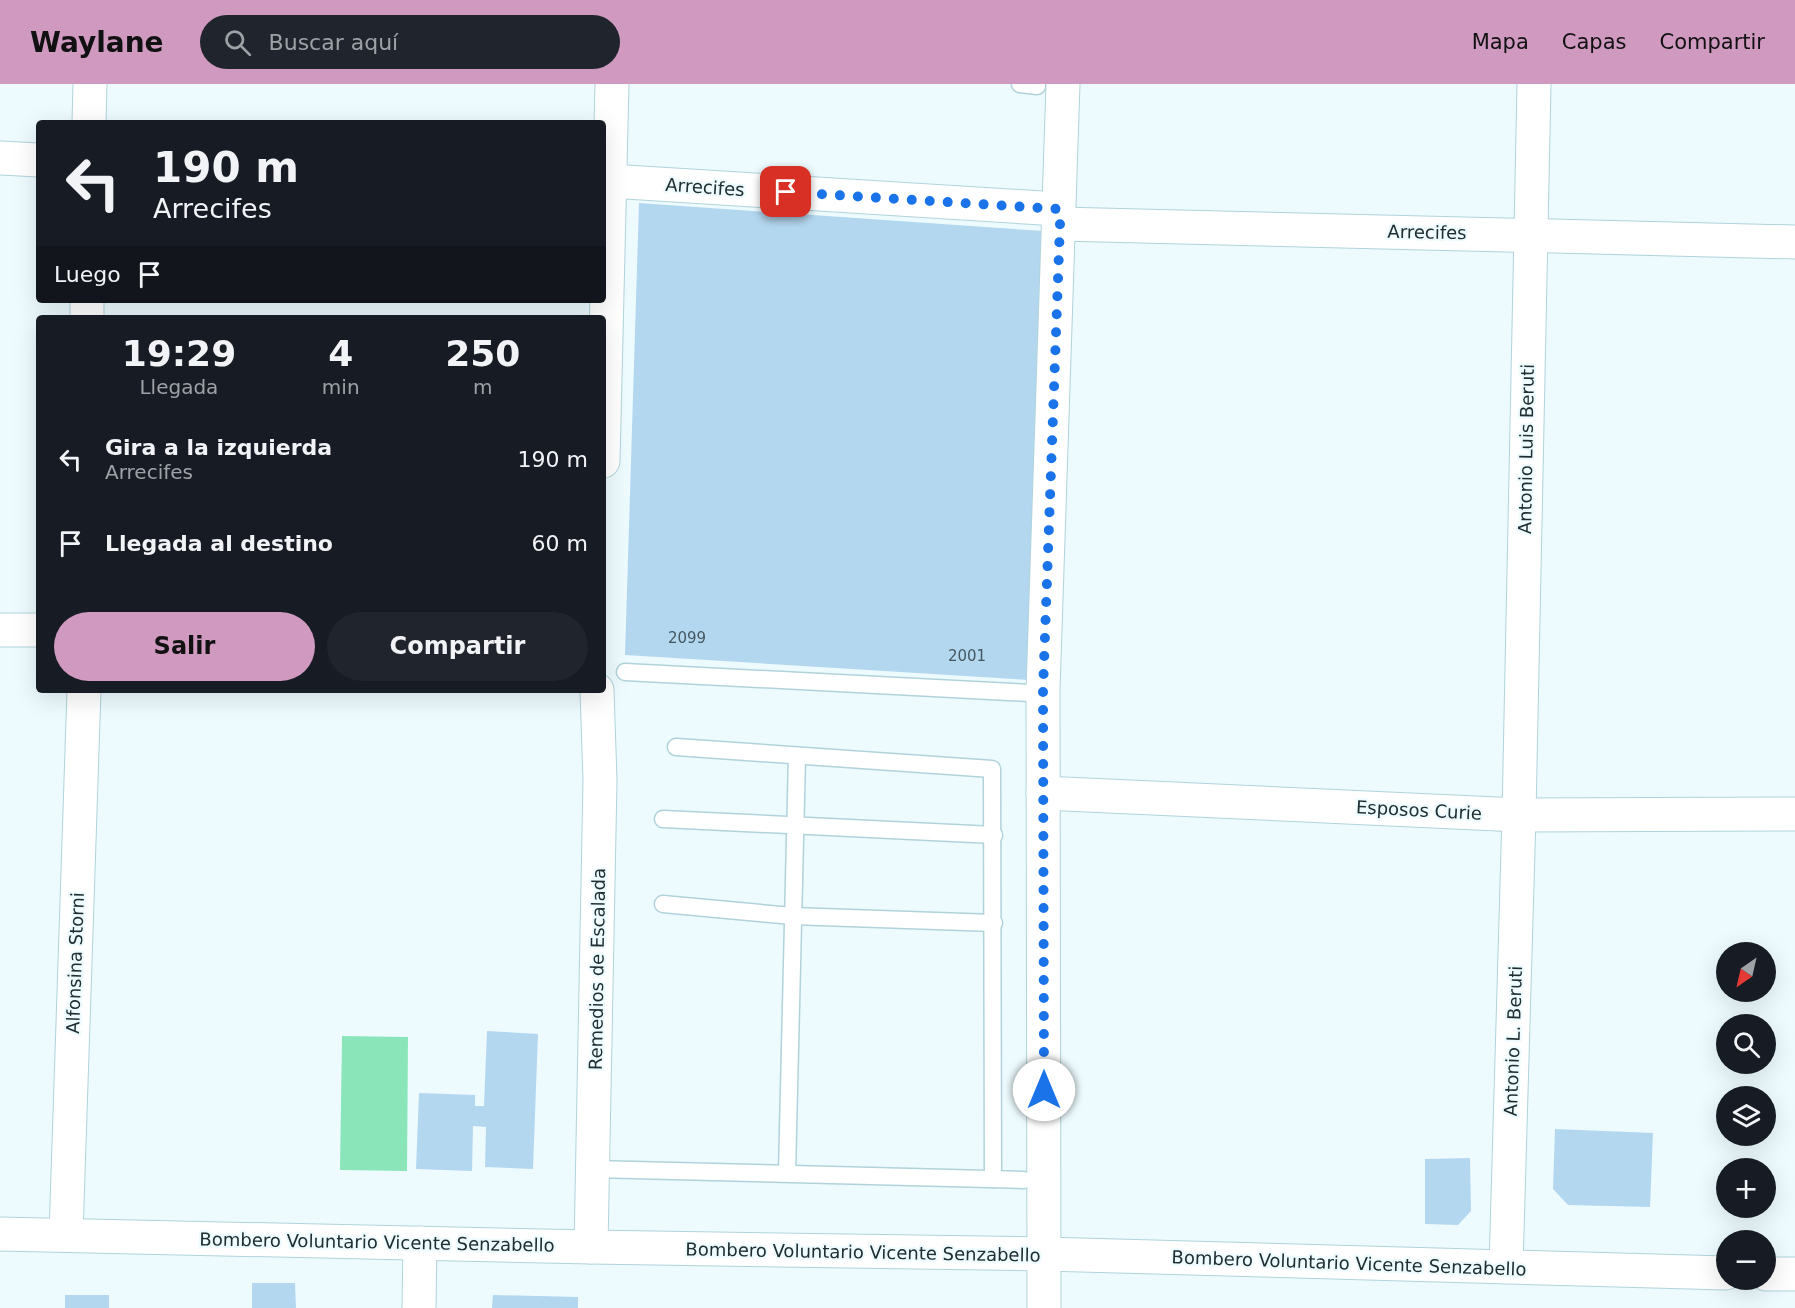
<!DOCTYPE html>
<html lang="es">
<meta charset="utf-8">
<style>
:root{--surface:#171b24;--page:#20242c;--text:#f1f3f6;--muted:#9ea1a6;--accent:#cf99c0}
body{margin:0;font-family:"DejaVu Sans",sans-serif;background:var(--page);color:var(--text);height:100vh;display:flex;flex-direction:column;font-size:22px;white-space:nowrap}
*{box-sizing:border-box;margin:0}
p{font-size:20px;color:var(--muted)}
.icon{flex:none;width:33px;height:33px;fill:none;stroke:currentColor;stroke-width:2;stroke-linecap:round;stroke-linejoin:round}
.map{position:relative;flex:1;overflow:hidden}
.details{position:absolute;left:36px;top:231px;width:570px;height:378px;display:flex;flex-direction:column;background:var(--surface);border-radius:6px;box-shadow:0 6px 24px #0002}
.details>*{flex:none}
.banner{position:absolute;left:36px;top:36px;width:570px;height:183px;border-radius:6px;box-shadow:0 6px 24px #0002;background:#171b24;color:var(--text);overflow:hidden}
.needle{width:39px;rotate:214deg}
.tools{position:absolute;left:1716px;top:858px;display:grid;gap:12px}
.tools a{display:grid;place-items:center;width:60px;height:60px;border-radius:50%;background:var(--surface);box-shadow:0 6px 24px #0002;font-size:30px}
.pin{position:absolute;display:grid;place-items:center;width:51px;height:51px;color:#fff;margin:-26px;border-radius:12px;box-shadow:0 3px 9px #0006}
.me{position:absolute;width:66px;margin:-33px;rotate:0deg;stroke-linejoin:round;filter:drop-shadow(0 0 4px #0008)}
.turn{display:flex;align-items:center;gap:21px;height:126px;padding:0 18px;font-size:27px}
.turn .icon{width:78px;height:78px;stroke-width:2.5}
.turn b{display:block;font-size:42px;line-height:51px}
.then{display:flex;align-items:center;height:57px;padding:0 18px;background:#0003;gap:12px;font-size:22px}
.eta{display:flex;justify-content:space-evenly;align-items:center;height:102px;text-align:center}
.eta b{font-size:36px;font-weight:700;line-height:42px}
.primary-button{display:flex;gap:12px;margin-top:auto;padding:12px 18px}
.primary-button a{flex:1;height:69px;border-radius:36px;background:var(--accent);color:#111;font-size:24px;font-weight:700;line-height:69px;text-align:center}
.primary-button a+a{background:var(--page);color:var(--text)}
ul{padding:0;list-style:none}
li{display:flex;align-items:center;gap:18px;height:84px;padding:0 18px}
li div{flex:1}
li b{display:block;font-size:22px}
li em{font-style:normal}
header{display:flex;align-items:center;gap:36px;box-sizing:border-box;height:84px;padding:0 30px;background:var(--accent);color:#111}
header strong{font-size:28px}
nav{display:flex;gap:33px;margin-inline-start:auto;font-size:21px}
.search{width:420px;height:54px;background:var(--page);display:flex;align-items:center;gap:15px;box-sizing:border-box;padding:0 21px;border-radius:33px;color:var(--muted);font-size:22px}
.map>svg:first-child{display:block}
</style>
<header>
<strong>Waylane</strong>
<div class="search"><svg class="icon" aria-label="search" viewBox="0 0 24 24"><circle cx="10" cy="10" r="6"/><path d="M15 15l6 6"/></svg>Buscar aquí</div>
<nav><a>Mapa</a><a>Capas</a><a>Compartir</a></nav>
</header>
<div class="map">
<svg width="1795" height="1224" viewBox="0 0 1795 1224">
<rect width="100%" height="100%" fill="#edfbfe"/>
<!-- green -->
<polygon fill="#8ae6b9" points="342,952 408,953 407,1087 340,1086"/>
<!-- building -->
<g fill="#b4d7f0">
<polygon points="639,119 1043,147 1030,596 625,571"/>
<polygon points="487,947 538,950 533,1085 485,1083 486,1043 473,1042 472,1087 416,1085 419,1009 475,1011 475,1022 484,1022"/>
<polygon points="1555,1045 1653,1049 1650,1123 1568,1121 1553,1105"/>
<polygon points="1470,1074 1471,1127 1458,1141 1425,1140 1425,1075"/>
<polygon points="252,1199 295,1199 296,1224 252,1224"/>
<rect x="65" y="1211" width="44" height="13"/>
<polygon points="493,1211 578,1213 578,1224 492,1224"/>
</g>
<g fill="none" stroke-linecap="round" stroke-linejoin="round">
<!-- service casing -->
<g stroke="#b0d3db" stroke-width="19">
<g id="service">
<polyline points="1020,0 1037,2"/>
<polyline points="625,588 1030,609"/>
<polyline points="676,663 992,685 993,1095"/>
<polyline points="663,735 994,751"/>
<polyline points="663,820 792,832 994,839"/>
<polyline points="593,1085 1024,1096"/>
<polyline points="787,1089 797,672"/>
</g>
</g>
<!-- minor casing -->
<g stroke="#b0d3db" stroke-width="35">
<g id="minor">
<polyline points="89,39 90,0"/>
<polyline points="0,74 39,76"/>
<polyline points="603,93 626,98 1058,125"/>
<polyline points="1060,140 1795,158"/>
<polyline points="87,234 87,216"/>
<polyline points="603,377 612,0"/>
<polyline points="0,546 39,546"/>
<polyline points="1043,709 1519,731 1795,730"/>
<polyline points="66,1151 84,606"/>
<polyline points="591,1163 600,696 597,606"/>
<polyline points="1506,1183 1519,731 1534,0"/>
<polyline points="419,1224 420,1159"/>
<polyline points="1044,1224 1043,606 1063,0"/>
</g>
</g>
<!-- secondary casing -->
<g stroke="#b0d3db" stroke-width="35">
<g id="secondary">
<polyline points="0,1150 591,1163 1044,1170 1726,1189"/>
<polyline points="1766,1190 1795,1190"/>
</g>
</g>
<!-- service -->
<use href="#service" stroke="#fff" stroke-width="16"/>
<!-- minor -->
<use href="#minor" stroke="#fff" stroke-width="33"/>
<!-- secondary -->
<use href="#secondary" stroke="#fff" stroke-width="33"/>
</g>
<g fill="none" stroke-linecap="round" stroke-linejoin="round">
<!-- route -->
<polyline stroke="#1a73e8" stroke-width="10" stroke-dasharray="0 18" points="786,108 1058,125 1060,140 1043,606 1044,1006"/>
</g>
<g text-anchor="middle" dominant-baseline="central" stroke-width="4.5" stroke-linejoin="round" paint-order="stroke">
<!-- number labels -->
<g font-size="15" fill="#455861">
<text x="687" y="554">2099</text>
<text x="967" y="572">2001</text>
</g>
<!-- street labels -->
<g font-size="18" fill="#202e31" stroke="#edfbfe">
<text transform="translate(705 103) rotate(4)">Arrecifes</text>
<text transform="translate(1427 148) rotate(1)">Arrecifes</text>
<text transform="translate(1526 365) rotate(-89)">Antonio Luis Beruti</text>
<text transform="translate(1419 726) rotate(3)">Esposos Curie</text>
<text transform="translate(75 879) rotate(-88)">Alfonsina Storni</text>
<text transform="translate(597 885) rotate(-89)">Remedios de Escalada</text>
<text transform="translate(1513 957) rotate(-88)">Antonio L. Beruti</text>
<text transform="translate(377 1158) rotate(1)">Bombero Voluntario Vicente Senzabello</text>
<text transform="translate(863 1168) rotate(1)">Bombero Voluntario Vicente Senzabello</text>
<text transform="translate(1349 1179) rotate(2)">Bombero Voluntario Vicente Senzabello</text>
</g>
</g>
</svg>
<div class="tools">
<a><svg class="needle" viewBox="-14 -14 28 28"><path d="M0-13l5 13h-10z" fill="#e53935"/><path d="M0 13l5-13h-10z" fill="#9ea1a6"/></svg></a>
<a><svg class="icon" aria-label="search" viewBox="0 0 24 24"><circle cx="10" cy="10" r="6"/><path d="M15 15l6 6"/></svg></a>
<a><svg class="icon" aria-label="layers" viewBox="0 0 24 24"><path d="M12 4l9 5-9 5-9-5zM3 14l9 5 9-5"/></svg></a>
<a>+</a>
<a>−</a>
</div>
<div class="pin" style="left:786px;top:108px;background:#d93025"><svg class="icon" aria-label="arrive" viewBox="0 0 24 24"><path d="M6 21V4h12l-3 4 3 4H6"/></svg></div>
<svg class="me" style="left:1044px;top:1006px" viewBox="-20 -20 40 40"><circle r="19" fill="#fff"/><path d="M0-13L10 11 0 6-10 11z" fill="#1a73e8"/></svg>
<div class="banner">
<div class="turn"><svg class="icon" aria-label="left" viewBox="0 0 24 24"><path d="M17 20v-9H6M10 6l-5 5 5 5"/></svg><div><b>190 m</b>Arrecifes</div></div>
<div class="then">Luego<svg class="icon" aria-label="arrive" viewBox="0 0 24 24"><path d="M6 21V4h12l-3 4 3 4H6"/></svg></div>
</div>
<section class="details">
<div class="eta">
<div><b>19:29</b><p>Llegada</p></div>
<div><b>4</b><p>min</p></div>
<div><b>250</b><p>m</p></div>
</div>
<ul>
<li><svg class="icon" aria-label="left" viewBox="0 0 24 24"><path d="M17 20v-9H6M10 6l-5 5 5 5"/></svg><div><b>Gira a la izquierda</b><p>Arrecifes</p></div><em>190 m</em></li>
<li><svg class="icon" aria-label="arrive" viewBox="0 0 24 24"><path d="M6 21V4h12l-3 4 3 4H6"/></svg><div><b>Llegada al destino</b></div><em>60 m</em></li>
</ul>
<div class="primary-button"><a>Salir</a><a>Compartir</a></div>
</section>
</div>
